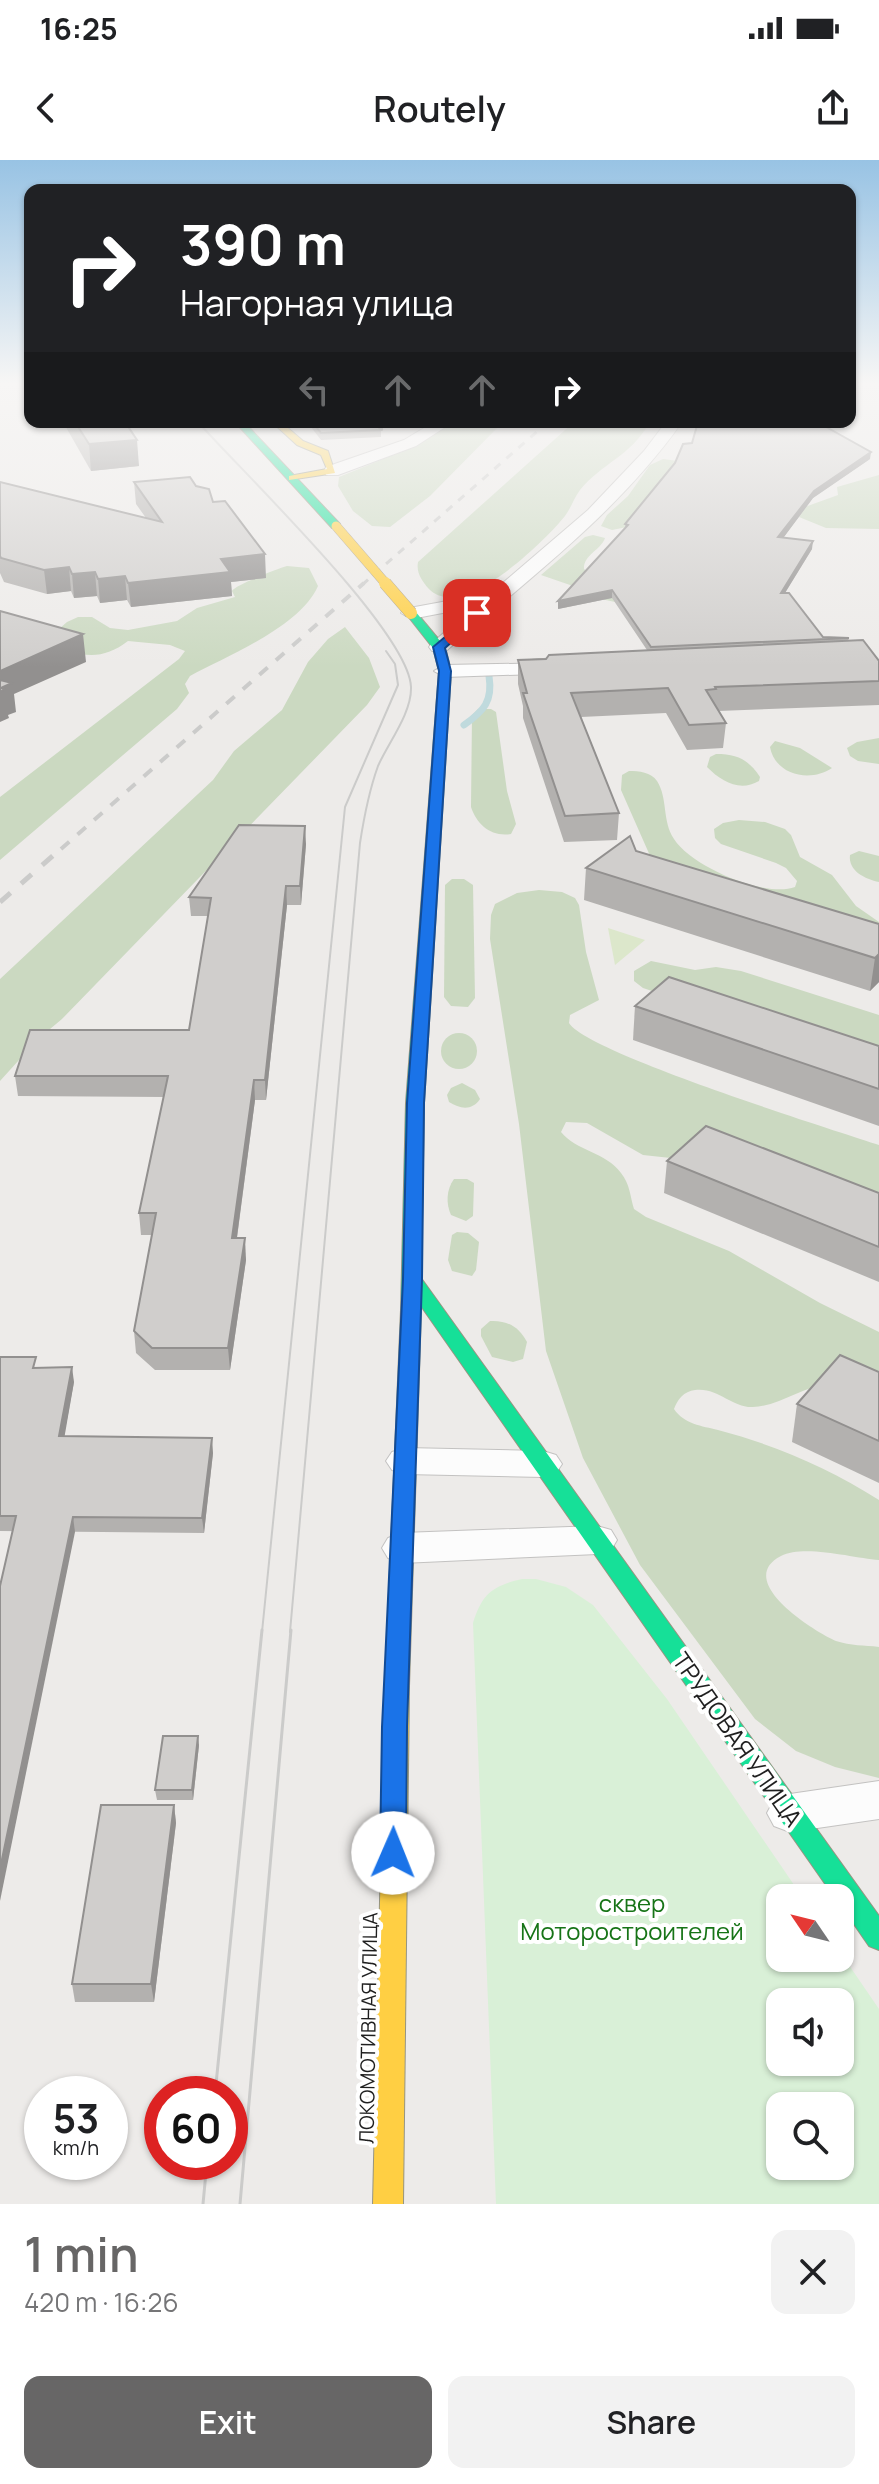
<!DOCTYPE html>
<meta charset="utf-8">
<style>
:root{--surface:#fff;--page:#f2f2f2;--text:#202124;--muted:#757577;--accent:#676666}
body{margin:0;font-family:Manrope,sans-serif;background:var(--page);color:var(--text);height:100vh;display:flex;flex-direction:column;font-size:30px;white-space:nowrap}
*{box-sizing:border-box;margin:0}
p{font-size:26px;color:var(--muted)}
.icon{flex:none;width:44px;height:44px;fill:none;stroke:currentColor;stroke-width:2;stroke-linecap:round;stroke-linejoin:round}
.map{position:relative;height:2044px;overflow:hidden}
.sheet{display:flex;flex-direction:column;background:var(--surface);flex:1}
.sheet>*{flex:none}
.hud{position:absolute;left:24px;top:24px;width:832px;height:244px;border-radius:16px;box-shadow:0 2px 6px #0004;background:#202124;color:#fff;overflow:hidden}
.needle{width:52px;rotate:305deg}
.buttons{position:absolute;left:766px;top:1724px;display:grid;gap:16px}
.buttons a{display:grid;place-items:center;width:88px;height:88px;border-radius:16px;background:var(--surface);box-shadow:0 2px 6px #0004;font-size:40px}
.speed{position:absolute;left:24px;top:1916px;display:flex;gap:16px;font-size:40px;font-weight:700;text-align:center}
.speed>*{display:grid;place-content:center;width:104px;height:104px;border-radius:50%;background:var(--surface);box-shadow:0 2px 6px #0004;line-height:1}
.speed small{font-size:20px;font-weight:400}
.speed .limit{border:12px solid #d22;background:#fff;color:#111}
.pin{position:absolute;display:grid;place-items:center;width:68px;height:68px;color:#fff;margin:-34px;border-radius:16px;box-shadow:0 4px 12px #0006}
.me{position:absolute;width:88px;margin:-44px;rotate:1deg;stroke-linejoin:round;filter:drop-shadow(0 0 6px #0008)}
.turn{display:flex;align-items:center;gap:28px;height:168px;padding:0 24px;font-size:36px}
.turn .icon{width:104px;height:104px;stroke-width:2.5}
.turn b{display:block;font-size:56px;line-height:68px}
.lanes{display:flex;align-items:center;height:76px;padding:0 24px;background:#0003;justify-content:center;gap:40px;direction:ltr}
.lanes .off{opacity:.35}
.round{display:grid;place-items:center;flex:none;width:84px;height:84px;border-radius:16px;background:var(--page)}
.overview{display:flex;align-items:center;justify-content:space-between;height:136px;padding:0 24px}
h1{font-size:48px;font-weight:600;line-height:60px;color:var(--accent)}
.action{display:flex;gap:16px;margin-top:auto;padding:16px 24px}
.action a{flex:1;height:92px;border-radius:16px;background:var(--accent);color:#fff;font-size:32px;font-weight:600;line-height:92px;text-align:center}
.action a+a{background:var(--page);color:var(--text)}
.status{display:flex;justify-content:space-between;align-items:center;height:56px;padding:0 40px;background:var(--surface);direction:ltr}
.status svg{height:22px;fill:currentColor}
header{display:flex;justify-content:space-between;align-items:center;height:104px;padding:0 24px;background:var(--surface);font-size:36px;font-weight:600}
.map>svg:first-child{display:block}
</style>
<div class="status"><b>16:25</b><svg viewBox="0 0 49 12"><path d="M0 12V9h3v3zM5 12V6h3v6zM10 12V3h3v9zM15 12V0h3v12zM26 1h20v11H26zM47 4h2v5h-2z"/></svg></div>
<header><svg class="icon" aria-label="back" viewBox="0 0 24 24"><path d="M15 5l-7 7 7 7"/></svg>Routely<svg class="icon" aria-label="share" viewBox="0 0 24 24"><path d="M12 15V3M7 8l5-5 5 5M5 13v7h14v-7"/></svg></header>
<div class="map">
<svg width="879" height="2044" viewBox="0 0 879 2044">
<rect width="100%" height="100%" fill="#edebe9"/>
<!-- grass -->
<polygon fill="#dce7cb" points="608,768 645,780 615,805"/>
<!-- forest -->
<g fill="#cbd9c1">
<polygon points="448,262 503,262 430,336 390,367 372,366 353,351 338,326 339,317 393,295"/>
<path d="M574 262H650C629 298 603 302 580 330 574 338 571 348 565 356 545 381 462 463 429 429 422 421 416 413 418 402Z"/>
<polygon points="663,299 678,301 627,367 612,370 601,366 607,355 628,336 650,305"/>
<polygon points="879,315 879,369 826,368 799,357 802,348 838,335 837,327"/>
<path d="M593 375 605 378C601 390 583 395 584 409L609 427 615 442 587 436 570 425 541 415 585 377Z"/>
<path d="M287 406 309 408 318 426C300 467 227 496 190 516L185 524 189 533 177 549 0 700V637L179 499 185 491 170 485 128 481C102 501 75 500 51 476L67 462 78 457H92L110 468 128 470 177 461 197 448 235 437 232 431C235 425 277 409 287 406Z"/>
<polygon points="345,467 369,498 380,527 367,545 62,859 38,879 0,921 0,819 213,620 234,591 282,550 308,502 328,479"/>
<path d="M478 549H491L496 552 507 631 516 664 511 674C491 677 477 665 471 647L472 555Z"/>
<polygon points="879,578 879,604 858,601 850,596 847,588 857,582"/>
<path d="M775 581 800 588 832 608C810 623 775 615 770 587Z"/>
<path d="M716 594C737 594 748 599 760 617L759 621C740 632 722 622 707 607L710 597Z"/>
<path d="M629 611C639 611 651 612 657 621 668 638 662 661 674 679 692 707 765 738 795 727L797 721 786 708 776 703 721 684 715 678 714 669 723 663 739 660 765 662 785 669 791 675 800 697 832 715 856 746 879 762V785L651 698 621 630 622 615Z"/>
<path d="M859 691 879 696V722C865 719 848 711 850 695Z"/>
<polygon points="452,719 464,719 473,725 475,838 468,847 451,846 444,837 445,725"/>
<path d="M539 730 562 732 575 738 579 745 586 792 599 840 570 855 569 863C587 893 831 969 879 985V1049L680 999 643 995 587 963 566 962 561 972C576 991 606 992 621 1013 630 1024 630 1036 634 1049L646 1057 729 1091 820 1143 879 1172V1231C864 1229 845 1223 830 1224 803 1226 780 1246 753 1247 732 1248 718 1227 695 1230 684 1231 677 1240 674 1249 684 1264 702 1266 718 1270 775 1285 829 1308 879 1340V1400C853 1398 804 1384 781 1396 733 1421 815 1472 836 1481 851 1486 864 1485 879 1487V1618L835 1607 796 1591 755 1559 640 1405 583 1298 546 1191 519 964 490 779 491 755 495 744 517 733Z"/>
<polygon points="651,801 695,810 716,807 741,811 879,855 879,907 643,828 634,821 634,811"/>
<circle cx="459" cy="891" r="18"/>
<path d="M462 923 475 930 480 939C472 951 460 949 449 942L447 935 451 928Z"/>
<path d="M454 1019H467L474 1023 473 1056 466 1061 451 1055C446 1044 446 1030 454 1019Z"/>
<polygon points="457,1072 468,1073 479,1082 476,1110 472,1116 452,1111 448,1100 452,1075"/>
<path d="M490 1161C507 1160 519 1167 527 1182L523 1199 513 1202 492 1197 481 1176V1169Z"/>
</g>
<!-- park -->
<path fill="#d9f0d7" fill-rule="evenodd" d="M522 1419H536L566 1427 593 1445 667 1539 803 1738H780V1798H840V1792L879 1849V2044H496L473 1463C482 1434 492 1426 522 1419ZM840 1842V1902H780V1842ZM840 1946V2006H780V1946Z"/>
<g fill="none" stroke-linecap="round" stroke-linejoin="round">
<!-- stream -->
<path stroke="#c0dadd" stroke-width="7" d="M464 565C484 551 493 541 489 516"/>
<!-- street casing -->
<g stroke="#c3c2c1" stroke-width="2">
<g id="street">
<polygon points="434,262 453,262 416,286 338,315 326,315 324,311 326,307 404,280"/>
<path d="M666 262H682C618 353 529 418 446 491H432L429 487 432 483 474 447 411 459 401 453 404 449 491 433 588 350 644 291Z"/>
<polygon points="560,503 570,509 567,513 445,517 434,511 445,505"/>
<polygon points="405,1288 543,1291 556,1295 562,1304 556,1313 543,1317 405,1314 392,1310 386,1301 392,1292"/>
<polygon points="597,1366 611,1370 617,1380 611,1390 597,1394 402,1403 388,1398 382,1388 388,1378 402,1373"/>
<polygon points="879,1621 879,1659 790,1672 774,1666 767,1653 774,1640 790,1634"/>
</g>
</g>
<!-- fast casing -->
<g stroke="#969582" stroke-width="2">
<g id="fast">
<polygon points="235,262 244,262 340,364 340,368 332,368"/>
<polygon points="407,451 415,451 445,487 451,511 424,943 421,1118 879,1756 879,1790 869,1786 840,1744 840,1738 835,1738 421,1146 418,1154 411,1156 401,1150 406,943 439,511 433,488 407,455"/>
</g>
</g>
<!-- slow casing -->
<g stroke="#969582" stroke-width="2">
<g id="slow">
<polygon points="272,262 281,262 303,281 328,291 335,313 289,320 289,316 327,309 321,295 297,285"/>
<polygon points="397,1517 406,1519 409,1526 403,2044 373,2044 385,1526 388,1519"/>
</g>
</g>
<!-- jam casing -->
<g stroke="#969582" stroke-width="2">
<polygon id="jam" points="411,1144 421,1150 409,1526 406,1533 397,1535 388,1533 385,1526 401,1150"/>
</g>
<!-- street -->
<use href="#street" fill="#fcfcfc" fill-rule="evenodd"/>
<!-- fast -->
<use href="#fast" fill="#16e098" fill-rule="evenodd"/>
<!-- slow -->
<use href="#slow" fill="#ffcf43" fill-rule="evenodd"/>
<!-- jam -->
<use href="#jam" fill="#f24e42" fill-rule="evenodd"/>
<!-- tram-far1 -->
<g stroke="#cbcbca" stroke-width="2">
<path d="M198 262C241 311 409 471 411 527 412 553 388 583 378 606 369 631 364 657 360 683L290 1472"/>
<polyline points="262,1472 345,647 398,525 395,504 386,491"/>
</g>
<!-- tram -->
<g stroke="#cbcbca" stroke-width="3">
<polyline points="215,1934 262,1470"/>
<polyline points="203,2044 207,2002"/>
<polyline points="240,2044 291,1470"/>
</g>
<!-- rail-far2 -->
<polyline stroke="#cbcbca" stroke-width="3" stroke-dasharray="8 8" stroke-linecap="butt" points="362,425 548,262"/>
<!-- rail-far1 -->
<polyline stroke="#cbcbca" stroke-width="4" stroke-dasharray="11 11" stroke-linecap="butt" points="61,689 364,423"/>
<!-- rail -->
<polyline stroke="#cbcbca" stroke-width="5" stroke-dasharray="14 14" stroke-linecap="butt" points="0,742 63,687"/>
<!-- slow-bridge-far1 casing -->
<g stroke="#a19788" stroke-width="10" stroke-linecap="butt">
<polyline id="slow-bridge-far1" points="336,366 387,425"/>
</g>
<!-- slow-bridge casing -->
<g stroke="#a19788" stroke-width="13" stroke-linecap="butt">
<polyline id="slow-bridge" points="385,423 411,453"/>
</g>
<!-- slow-bridge-far1 -->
<use href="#slow-bridge-far1" stroke="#ffcf43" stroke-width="9"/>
<!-- slow-bridge -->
<use href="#slow-bridge" stroke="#ffcf43" stroke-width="12"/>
</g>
<!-- wall -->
<g fill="#b3b1af">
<polygon points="63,262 125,262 139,306 91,311"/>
<polygon points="307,262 422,262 383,263 383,270 381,270 381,277 321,280"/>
<polygon points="870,299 813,338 783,378 812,389 785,433 823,477 849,478 848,481 879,501 879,545 718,551 726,563 723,588 687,590 666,553 581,557 619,653 617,680 564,682 523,558 523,546 518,524 518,500 647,490 612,438 558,449 625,368 625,364"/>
<polygon points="0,322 146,358 136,344 134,322 196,326 213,342 266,418 231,422 232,436 131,447 127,440 100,443 97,436 74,438 71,431 47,434 4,422 0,413"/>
<polygon points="306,684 301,745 287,745 266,940 255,940 237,1078 246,1100 230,1210 155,1210 136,1193 134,1171 152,1075 141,1075 139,1053 164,937 18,936 15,916 189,870 208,756 191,756 189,737"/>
<polygon points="636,691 879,764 879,822 870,831 584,740 586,708"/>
<polygon points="635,846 879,886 879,966 633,880"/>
<polygon points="667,1001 879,1033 879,1122 664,1033"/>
<polygon points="0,1197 37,1208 74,1222 64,1276 213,1293 204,1373 0,1371"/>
<polygon points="879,1212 879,1323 792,1282 797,1244"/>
<polygon points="199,1585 193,1640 157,1640 155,1630"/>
<polygon points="174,1645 176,1663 154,1842 75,1842 72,1824"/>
</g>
<!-- shaded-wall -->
<g fill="#92908f">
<polygon points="383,262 383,270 375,270 375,263"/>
<polygon points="137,280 139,306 91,311 89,284"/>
<polygon points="871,292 870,299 813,338 778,385 778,377 814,331"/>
<polygon points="813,381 812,389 780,441 781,433"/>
<polygon points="265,394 266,418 231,422 232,436 131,447 128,423 221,399"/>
<polygon points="69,407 71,431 47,434 44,410"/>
<polygon points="95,412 97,436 74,438 72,414"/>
<polygon points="125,416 127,440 100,443 98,419"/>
<polygon points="612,430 612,438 558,449 558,441"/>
<polygon points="83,474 86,502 14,534 16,552 8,555 9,558 0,562 0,511"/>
<polygon points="305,666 306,684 301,745 300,726"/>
<polygon points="286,726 287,745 266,940 265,920"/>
<polygon points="879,794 879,822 870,831 875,798"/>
<polygon points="254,920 255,940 234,1099 232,1078"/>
<polygon points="245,1078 246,1100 230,1210 228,1188"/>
<polygon points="72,1207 74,1222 62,1291 59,1276"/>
<polygon points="212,1278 213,1293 204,1373 202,1358"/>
<polygon points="73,1357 75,1372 0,1741 0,1709"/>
<polygon points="198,1576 199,1585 193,1640 192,1630"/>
<polygon points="174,1645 176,1663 154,1842 151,1824"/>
</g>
<!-- building -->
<g fill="#d0cecc" stroke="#92908f" stroke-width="2">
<polygon points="75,262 125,262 137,280 89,284"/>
<polygon points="312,262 383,262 375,263 381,270 321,273"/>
<polygon points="698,262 817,262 871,292 814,331 778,377 813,381 781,433 789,433 823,477 849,478 651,487 612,430 558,441 628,365 625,364 675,303 683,284 692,283"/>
<polygon points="190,317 196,326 209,329 213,342 225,341 265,394 221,399 230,412 128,423 125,416 98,419 95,412 72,414 69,407 44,410 1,398 0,396 0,322 162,362 134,322"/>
<polygon points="0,451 83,474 0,511"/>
<polygon points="863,480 879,501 879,521 715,527 716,529 706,530 726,563 689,565 668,528 571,533 619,653 565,656 523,533 527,533 518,500 546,499 549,495"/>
<polygon points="0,520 12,523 1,528 5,529 0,532"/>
<polygon points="239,665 305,666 300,726 286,726 265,920 254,920 232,1078 245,1078 228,1188 152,1188 134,1171 156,1053 139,1053 168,916 15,916 30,870 189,870 211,738 189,737"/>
<polygon points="630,676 636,691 879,764 879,794 875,798 586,708"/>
<polygon points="669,817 879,886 879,929 635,846"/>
<polygon points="706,966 879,1033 879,1087 667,1001"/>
<polygon points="840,1195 879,1212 879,1281 797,1244"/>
<polygon points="0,1197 36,1197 33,1208 72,1207 59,1276 212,1278 202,1358 73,1357 0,1709 0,1426 16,1356 0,1356"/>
<polygon points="163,1576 198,1576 192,1630 155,1630"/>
<polygon points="101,1645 174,1645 151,1824 72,1824"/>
</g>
<!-- sky -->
<linearGradient id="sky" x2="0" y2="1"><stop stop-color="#98c3e4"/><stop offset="0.44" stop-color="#f7f6f5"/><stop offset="1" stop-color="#f7f6f5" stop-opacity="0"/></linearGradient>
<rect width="879" height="507" fill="url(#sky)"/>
<!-- route -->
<polygon fill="#1a73e8" stroke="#114b97" stroke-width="2" points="477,450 481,451 481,456 445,488 451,511 424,943 422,1119 407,1567 406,1693 402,1701 393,1704 384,1701 380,1693 382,1567 403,1119 407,943 439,511 433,487"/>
<g text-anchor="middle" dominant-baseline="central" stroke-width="8" stroke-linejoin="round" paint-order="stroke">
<!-- street labels -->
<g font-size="20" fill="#1f1f1f" stroke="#fff">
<text transform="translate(368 1868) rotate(-89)">ЛОКОМОТИВНАЯ УЛИЦА</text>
</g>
<!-- near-street labels -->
<g font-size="24" fill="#1f1f1f" stroke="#fff">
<text transform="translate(738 1579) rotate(55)">ТРУДОВАЯ УЛИЦА</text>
</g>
<!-- near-park labels -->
<g font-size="24" fill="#177417" stroke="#fff">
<text x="632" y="1742">сквер<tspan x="632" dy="28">Моторостроителей</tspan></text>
</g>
</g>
</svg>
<div class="buttons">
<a><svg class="needle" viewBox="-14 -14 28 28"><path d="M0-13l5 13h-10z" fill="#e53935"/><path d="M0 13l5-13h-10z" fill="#757577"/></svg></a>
<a><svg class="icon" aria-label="sound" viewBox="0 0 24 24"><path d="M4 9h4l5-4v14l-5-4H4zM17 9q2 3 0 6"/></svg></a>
<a><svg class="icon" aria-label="search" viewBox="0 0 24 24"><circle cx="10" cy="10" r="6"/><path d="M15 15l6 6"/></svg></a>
</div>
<div class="speed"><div>53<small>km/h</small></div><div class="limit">60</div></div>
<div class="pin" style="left:477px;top:453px;background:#d93025"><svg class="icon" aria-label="arrive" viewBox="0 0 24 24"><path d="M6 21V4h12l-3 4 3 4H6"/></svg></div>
<svg class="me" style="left:393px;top:1693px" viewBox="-20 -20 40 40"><circle r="19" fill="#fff"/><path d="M0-13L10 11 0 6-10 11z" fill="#1a73e8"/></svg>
<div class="hud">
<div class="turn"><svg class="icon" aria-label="right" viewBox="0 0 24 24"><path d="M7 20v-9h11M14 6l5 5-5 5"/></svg><div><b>390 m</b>Нагорная улица</div></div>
<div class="lanes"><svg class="icon off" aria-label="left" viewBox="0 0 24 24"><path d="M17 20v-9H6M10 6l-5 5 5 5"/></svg><svg class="icon off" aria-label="ahead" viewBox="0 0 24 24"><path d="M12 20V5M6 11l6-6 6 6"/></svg><svg class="icon off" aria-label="ahead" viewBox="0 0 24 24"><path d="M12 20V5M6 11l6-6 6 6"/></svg><svg class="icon" aria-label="right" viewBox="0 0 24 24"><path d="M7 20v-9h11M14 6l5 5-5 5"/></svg></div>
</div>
</div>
<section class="sheet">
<div class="overview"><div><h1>1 min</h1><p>420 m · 16:26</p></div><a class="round"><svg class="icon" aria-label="close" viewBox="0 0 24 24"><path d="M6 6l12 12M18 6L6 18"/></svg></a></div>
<div class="action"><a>Exit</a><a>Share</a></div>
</section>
